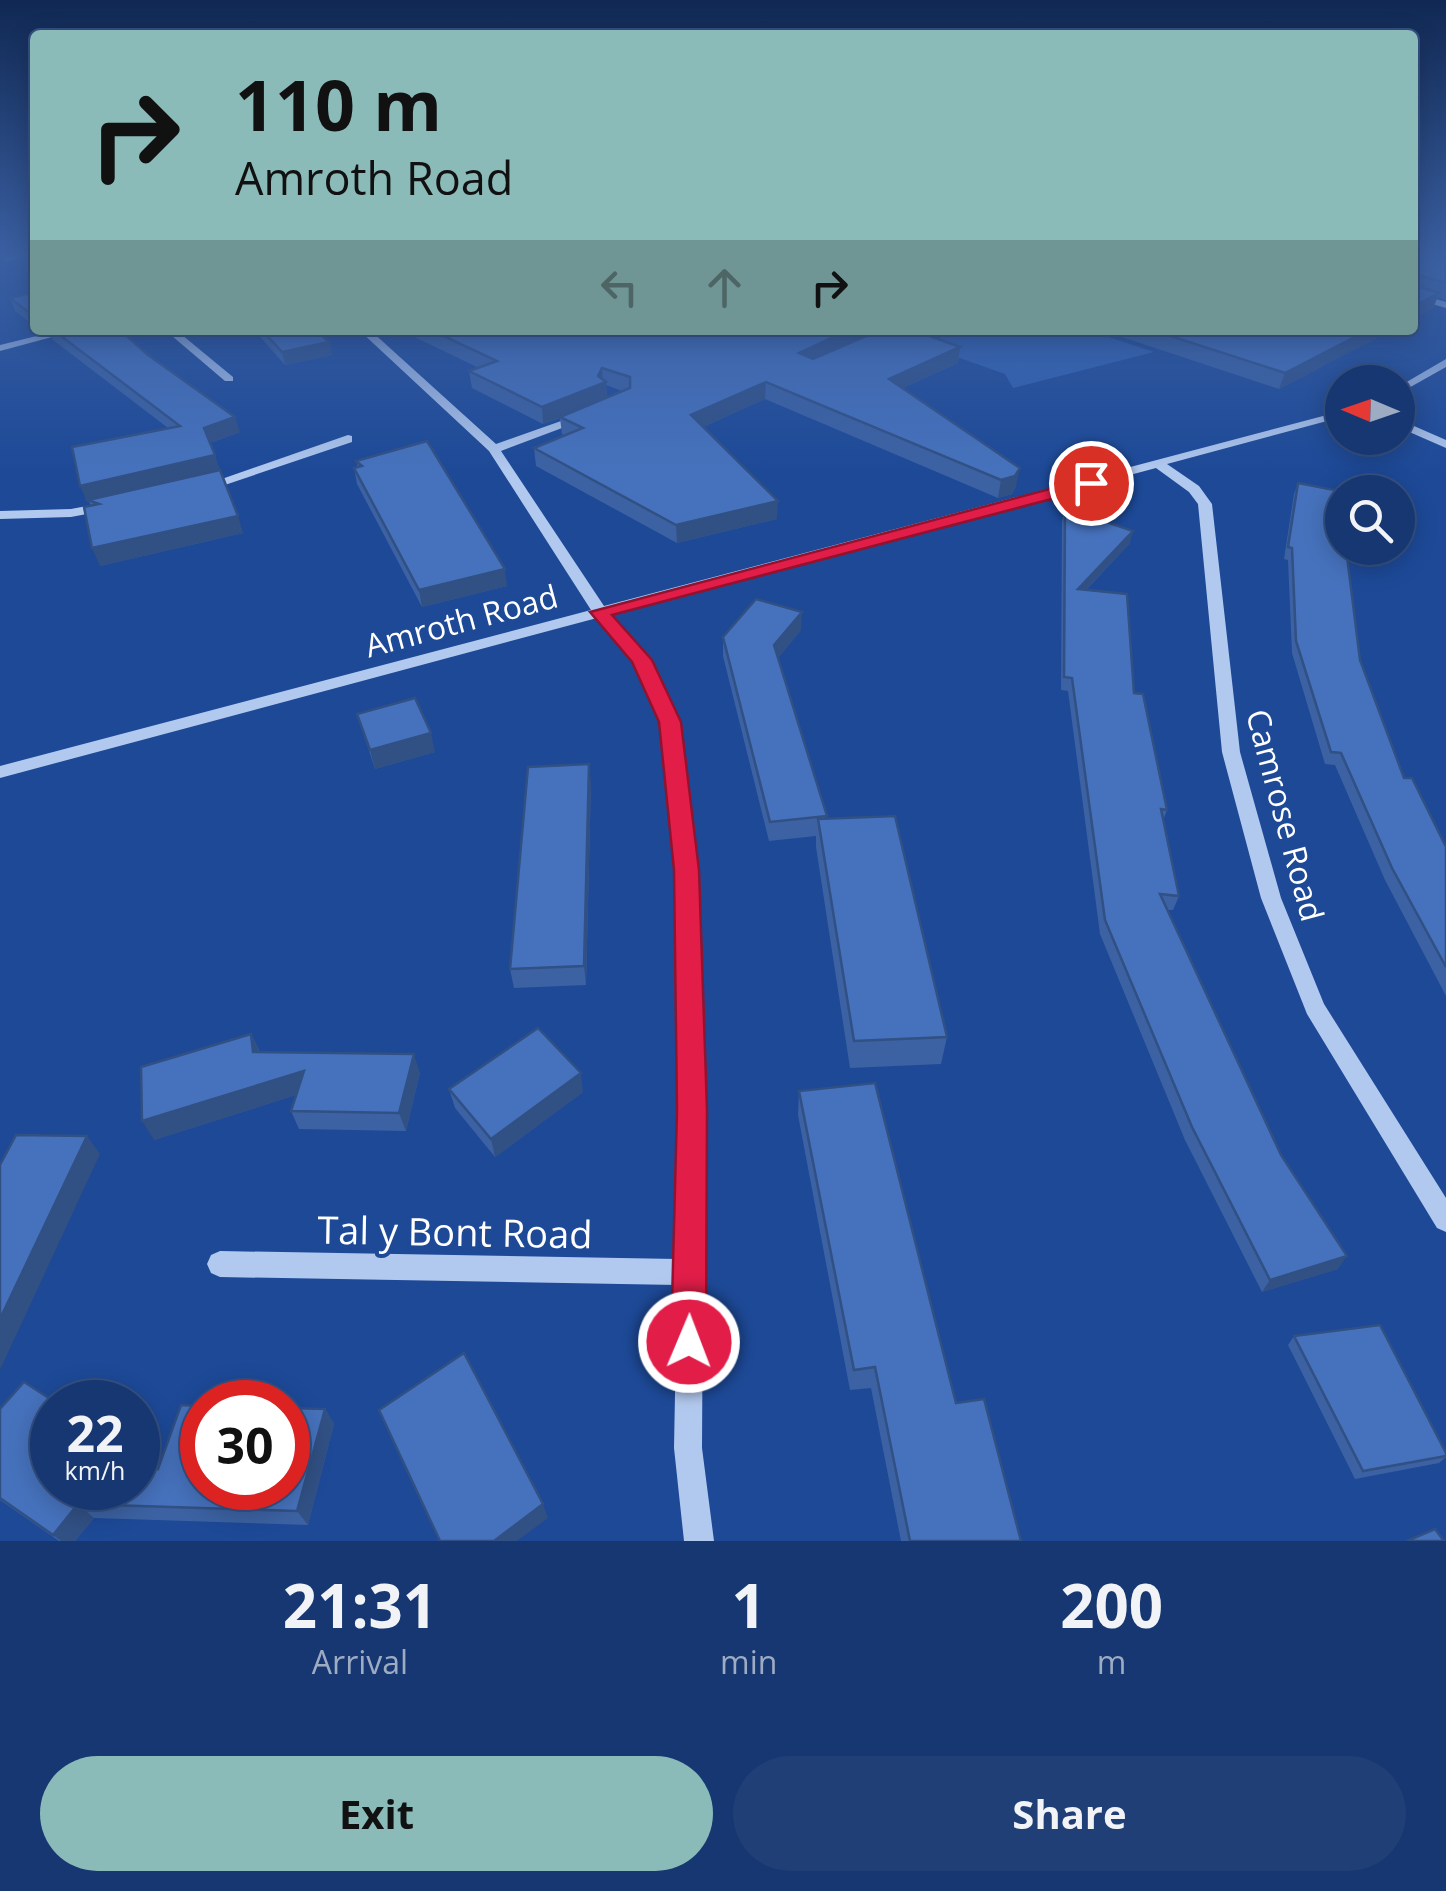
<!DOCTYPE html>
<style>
:root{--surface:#163771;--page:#1f3f76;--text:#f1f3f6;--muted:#9eacc3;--line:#355184;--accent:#8bbbb9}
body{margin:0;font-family:"Open Sans",sans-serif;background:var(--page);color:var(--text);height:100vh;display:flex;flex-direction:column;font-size:38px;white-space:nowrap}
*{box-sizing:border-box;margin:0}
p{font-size:32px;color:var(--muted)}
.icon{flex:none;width:55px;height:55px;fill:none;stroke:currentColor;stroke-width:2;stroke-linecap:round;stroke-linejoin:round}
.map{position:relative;height:1541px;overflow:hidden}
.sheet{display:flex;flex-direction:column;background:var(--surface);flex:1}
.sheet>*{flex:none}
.banner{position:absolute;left:30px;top:30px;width:1388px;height:305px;border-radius:10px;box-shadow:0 5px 25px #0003,0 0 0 2px var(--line);background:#8bbbb9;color:#111;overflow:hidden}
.needle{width:65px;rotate:272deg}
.buttons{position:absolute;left:1325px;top:365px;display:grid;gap:20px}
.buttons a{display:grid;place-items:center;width:90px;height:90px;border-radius:50%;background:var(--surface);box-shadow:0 5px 25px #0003,0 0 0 2px var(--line);font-size:50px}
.speed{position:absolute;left:30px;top:1380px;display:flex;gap:20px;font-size:50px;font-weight:700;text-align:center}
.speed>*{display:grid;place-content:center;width:130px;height:130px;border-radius:50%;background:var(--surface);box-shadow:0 5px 25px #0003,0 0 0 2px var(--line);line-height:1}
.speed small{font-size:25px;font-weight:400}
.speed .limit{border:15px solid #d22;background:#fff;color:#111}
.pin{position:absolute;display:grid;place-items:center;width:85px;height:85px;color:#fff;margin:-42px;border:5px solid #fff;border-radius:50%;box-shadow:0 2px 10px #0007}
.me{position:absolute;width:110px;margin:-55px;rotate:1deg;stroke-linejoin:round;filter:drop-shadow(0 0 8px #0008)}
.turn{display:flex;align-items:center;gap:35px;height:210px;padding:0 40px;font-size:45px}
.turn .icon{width:130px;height:130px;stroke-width:2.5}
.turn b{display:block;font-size:70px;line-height:85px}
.lanes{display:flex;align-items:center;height:95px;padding:0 40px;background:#0003;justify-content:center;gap:50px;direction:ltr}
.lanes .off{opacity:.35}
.eta{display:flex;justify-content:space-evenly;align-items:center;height:170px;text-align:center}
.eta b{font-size:60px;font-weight:700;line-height:70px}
.button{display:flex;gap:20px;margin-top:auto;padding:20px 40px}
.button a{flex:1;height:115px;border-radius:60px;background:var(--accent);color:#111;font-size:40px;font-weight:700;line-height:115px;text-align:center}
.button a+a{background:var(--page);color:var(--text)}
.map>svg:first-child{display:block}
</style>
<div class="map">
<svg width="1446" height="1541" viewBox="0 0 1446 1541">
<rect width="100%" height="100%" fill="#1d4997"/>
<!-- green -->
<polygon fill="#3162b4" points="957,330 1087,330 1154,352 1013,388 1005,374 923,345"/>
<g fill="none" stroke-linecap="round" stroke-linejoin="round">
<!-- minor -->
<g fill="#b2c9ef" fill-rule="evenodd">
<polygon points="4,257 19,257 7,262"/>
<polygon points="1412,292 1446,302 1446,308 1412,298"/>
<polygon points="61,330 78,330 0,351 0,345"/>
<polygon points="165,330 176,330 233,377 233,381 225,381"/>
<polygon points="359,330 370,330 496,444 578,415 586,415 586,419 501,451 604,606 1342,411 1342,417 1167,464 1199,486 1212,504 1240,752 1281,898 1324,1004 1446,1198 1446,1232 1437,1228 1307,1014 1261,898 1222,752 1198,504 1189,492 1156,468 610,614 650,660 678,722 696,870 704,1111 702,1448 714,1541 684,1541 674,1448 677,1285 220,1277 211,1273 207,1264 211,1255 220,1251 677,1259 680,1111 676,870 662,722 635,661 597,618 0,778 0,766 591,610 489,451"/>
<polygon points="1446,359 1446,367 1398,394 1398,387"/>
<polygon points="1398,419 1446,440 1446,448 1398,427"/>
<polygon points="348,435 352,436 352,442 207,491 196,488"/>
<polygon points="108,502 115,506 113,509 71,517 0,519 0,511 71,509"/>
</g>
</g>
<!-- wall -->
<g fill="#3c62a3" fill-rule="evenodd">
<polygon points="1412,257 1446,257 1446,300 1438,297 1433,308 1412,319"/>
<polygon points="35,292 35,326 15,311 10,298"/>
<polygon points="40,330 120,330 240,432 210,443 243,533 100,566 91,506 89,502 87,502 168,428 53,340 49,330"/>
<polygon points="254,330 316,330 329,342 332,355 285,365"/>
<path d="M400 330H913L960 347 958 363 903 388 1016 486 1012 494 998 498 765 399 703 427 777 519 677 543 536 466 534 448 565 436 562 434 560 418 543 424 472 388 469 371 479 368ZM606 385 622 391 607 397Z"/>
<polygon points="1107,330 1392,330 1279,389 1107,332"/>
<polygon points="356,461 507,586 422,607 357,484 354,468 358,467"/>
<polygon points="1298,483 1360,660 1404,778 1446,847 1446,996 1385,880 1335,765 1325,764 1292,653 1288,560 1284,559 1294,494"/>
<polygon points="1065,508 1130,543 1086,590 1134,693 1167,810 1163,821 1179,896 1173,910 1167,910 1281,1155 1338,1269 1262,1292 1185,1140 1100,934 1068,691 1061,690 1062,521"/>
<polygon points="801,630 778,658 826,819 947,1037 941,1064 850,1068 816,847 816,836 769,841 723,656 723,637"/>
<polygon points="357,714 435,752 375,769"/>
<polygon points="591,783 586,985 514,988 510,969"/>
<polygon points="251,1034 260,1052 420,1073 406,1131 299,1129 291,1111 296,1095 154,1140"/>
<polygon points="449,1089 583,1092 495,1157 455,1108"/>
<polygon points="799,1091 956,1403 1021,1541 901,1541 871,1388 850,1390 798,1115"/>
<polygon points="1294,1336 1446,1453 1446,1457 1439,1463 1355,1479 1288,1345"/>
<polygon points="0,1409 158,1469 325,1409 334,1424 308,1525 94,1518 75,1541 59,1541 0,1500"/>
</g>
<!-- shaded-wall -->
<g fill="#315084">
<polygon points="1439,293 1433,308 1412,319 1412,307"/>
<polygon points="849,330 881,330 798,369 799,353"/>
<polygon points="1368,330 1392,330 1279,389 1285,373"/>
<polygon points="329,342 332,355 285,365 282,352"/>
<polygon points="960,347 958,363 887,395 889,379"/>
<polygon points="602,368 603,383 606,382 607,399 543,424 542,407 598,376"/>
<polygon points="766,382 765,399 691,432 691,415"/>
<polygon points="235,417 240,432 209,443 204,428"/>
<polygon points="215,455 220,471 88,500 89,502 87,502 80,486"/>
<polygon points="1020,468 1016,486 1012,494 998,498 1001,480"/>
<polygon points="778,501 777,519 677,543 676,525"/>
<polygon points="238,516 243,533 100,566 92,548"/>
<polygon points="1133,531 1130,543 1074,602 1078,589"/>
<polygon points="505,569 507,586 422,607 419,590"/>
<polygon points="802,612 801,630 774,663 774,645"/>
<polygon points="431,733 435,752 375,769 370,750"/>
<polygon points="589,764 591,783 586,985 584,966"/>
<polygon points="251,1034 260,1053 253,1052"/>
<polygon points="414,1054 420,1073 406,1131 399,1113"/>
<polygon points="304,1071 312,1090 154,1140 142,1121"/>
<polygon points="581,1073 583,1092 495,1157 491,1139"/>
<polygon points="87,1136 100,1154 0,1370 0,1319"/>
<polygon points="1347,1256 1338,1269 1262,1292 1270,1280"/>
<polygon points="325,1409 334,1424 308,1525 297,1511"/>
<polygon points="78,1504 94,1518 75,1541 61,1541 53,1535"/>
<polygon points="543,1504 548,1518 517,1541 494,1541"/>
</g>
<!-- building -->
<g fill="#4672bd" stroke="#315084" stroke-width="2.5">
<polygon points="1412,257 1446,257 1446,283 1415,274 1415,285 1439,293 1412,307"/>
<polygon points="35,292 35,317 10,298"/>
<polygon points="53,330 120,330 148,355 235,417 204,428 215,455 80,486 72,447 180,426"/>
<polygon points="262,330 316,330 329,342 282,352"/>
<polygon points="431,330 849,330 799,353 813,359 880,330 913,330 960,347 889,379 1020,468 1015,476 1001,480 766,382 691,415 778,501 676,525 534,448 583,428 560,417 630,388 630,377 602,368 598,376 606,382 542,407 469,371 497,361"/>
<polygon points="1152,330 1368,330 1285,373"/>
<polygon points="427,441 505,569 419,590 354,468 362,466 356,461"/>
<polygon points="220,470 238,516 92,548 84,507 99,504 88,500"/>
<polygon points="1298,483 1340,491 1342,515 1342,548 1346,548 1360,660 1404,778 1412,778 1446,847 1446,967 1392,868 1341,753 1331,752 1296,641 1292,548 1288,547"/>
<polygon points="1065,508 1133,531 1078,589 1127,594 1134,693 1143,694 1167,810 1161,809 1179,896 1160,894 1281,1155 1347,1256 1270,1280 1192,1127 1105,920 1072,678 1064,677"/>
<polygon points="756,599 802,612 774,645 827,816 770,822 723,637"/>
<polygon points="415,698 431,733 370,750 357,714"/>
<polygon points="589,764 584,966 510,969 528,767"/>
<polygon points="895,816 947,1037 854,1041 818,819"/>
<polygon points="538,1028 581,1073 491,1139 449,1089"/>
<polygon points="251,1034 253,1052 414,1054 399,1113 291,1111 304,1071 142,1121 141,1067"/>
<polygon points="875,1083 956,1403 984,1399 1021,1541 910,1541 875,1367 854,1370 799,1091"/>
<polygon points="16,1135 87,1136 0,1319 0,1165"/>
<polygon points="1380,1325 1446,1453 1446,1456 1363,1471 1294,1336"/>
<polygon points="464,1353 543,1504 494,1541 440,1541 379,1410"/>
<polygon points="24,1382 55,1402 52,1402 52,1488 138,1488 138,1455 158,1469 181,1405 202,1406 202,1488 288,1488 288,1408 325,1409 297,1511 78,1504 53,1535 0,1498 0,1409"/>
<polygon points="1435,1529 1444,1541 1407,1541"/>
</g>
<!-- sky -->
<linearGradient id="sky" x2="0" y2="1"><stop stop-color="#102853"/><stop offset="0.54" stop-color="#3a5fa1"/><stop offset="1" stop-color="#3a5fa1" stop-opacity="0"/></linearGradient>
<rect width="1446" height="473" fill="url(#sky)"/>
<!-- route -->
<polygon fill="#e11d48" stroke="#92132f" stroke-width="2.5" points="1091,478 1097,479 1097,487 612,615 652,660 681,722 699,870 707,1110 706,1342 701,1355 689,1360 676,1355 671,1342 677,1110 674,870 659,722 632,662 590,612"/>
<g text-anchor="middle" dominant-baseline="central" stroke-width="8" stroke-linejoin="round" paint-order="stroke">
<!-- street labels -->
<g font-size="32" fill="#fff" stroke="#1d4997">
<text transform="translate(461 620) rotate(-15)">Amroth Road</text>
<text transform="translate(1286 815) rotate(75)">Camrose Road</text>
</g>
<!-- near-street labels -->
<g font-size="38" fill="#fff" stroke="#1d4997">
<text transform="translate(455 1231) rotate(1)">Tal y Bont Road</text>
</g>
</g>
</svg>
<div class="buttons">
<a><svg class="needle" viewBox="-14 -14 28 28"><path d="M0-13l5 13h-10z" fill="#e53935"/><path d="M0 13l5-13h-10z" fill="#9eacc3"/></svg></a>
<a><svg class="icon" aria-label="search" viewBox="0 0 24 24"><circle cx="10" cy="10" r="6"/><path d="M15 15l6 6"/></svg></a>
</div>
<div class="speed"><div>22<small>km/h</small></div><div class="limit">30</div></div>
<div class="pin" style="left:1091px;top:483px;background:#d93025"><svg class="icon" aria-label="arrive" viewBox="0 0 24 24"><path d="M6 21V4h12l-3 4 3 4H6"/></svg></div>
<svg class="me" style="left:689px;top:1342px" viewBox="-20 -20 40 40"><circle r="17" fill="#e11d48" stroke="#fff" stroke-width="3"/><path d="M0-11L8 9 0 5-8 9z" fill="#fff"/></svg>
<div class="banner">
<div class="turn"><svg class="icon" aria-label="right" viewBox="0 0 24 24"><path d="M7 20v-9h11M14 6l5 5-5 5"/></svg><div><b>110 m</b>Amroth Road</div></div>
<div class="lanes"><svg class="icon off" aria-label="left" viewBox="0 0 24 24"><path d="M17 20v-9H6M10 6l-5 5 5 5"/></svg><svg class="icon off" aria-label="ahead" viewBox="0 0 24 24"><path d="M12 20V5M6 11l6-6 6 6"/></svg><svg class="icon" aria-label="right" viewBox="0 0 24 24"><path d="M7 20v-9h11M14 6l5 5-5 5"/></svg></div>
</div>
</div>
<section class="sheet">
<div class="eta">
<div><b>21:31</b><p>Arrival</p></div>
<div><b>1</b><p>min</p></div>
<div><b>200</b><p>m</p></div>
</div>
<div class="button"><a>Exit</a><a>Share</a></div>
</section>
